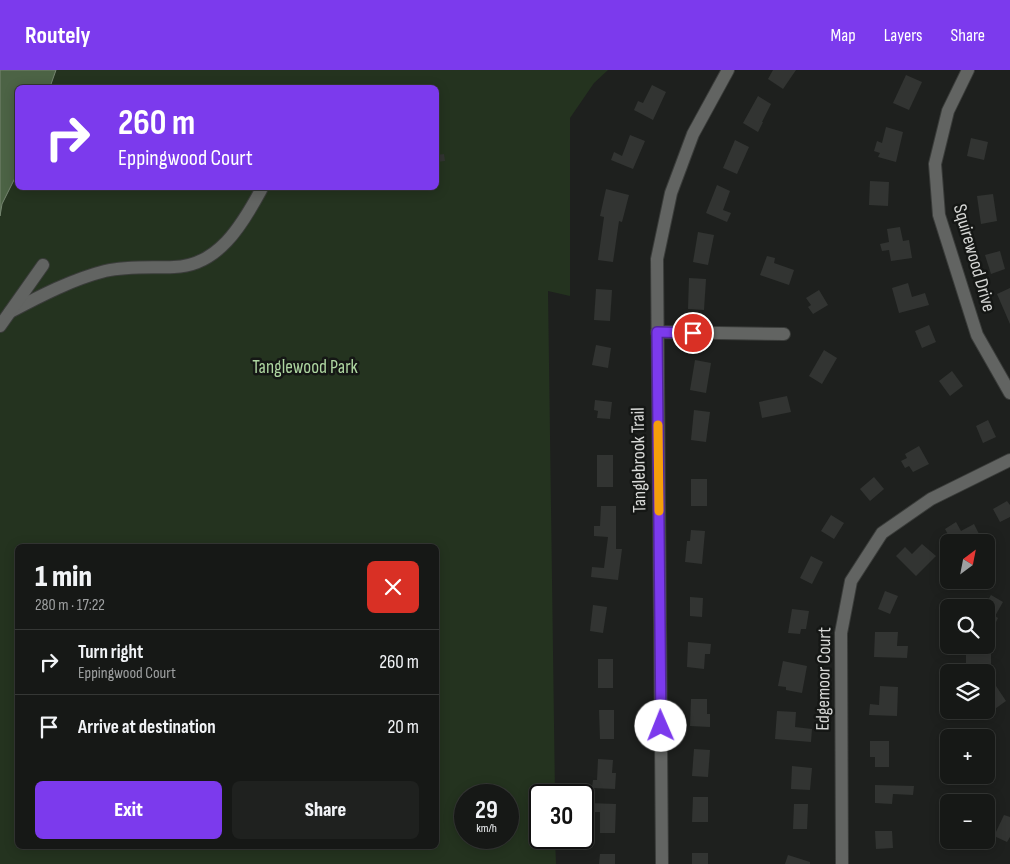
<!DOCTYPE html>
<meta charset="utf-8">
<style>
:root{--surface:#161816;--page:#1f211f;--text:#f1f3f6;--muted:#9ea0a1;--line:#353735;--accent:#7c3aed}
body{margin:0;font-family:"Sofia Sans Condensed",sans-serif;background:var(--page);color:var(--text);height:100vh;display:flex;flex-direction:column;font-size:19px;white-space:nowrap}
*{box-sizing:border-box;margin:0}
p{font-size:16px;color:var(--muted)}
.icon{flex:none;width:28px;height:28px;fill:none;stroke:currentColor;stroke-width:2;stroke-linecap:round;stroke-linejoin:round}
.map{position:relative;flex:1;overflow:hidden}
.side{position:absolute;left:15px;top:474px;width:424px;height:305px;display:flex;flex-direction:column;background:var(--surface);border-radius:8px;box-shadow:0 2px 12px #0003,0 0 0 1px var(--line)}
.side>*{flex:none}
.top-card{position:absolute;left:15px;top:15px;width:424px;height:105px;border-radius:8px;box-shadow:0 2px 12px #0003,0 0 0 1px var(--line);background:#7c3aed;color:#fff;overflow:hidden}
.needle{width:32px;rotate:32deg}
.controls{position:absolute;left:940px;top:464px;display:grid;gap:10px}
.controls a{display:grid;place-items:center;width:55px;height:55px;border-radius:8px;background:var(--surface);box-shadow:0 2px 12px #0003,0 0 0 1px var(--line);font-size:25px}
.speed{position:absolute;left:454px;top:714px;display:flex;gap:10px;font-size:25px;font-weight:700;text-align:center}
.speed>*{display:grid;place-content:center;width:65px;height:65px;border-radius:50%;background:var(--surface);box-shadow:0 2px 12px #0003,0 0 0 1px var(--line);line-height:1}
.speed small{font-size:12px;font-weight:400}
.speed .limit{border:2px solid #111;border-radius:8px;background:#fff;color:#111}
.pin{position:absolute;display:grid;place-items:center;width:42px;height:42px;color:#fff;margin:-21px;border:2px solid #fff;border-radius:50%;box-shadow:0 1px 5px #0007}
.me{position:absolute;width:55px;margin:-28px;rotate:359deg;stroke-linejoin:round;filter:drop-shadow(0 0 4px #0008)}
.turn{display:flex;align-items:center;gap:18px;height:105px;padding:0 20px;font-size:22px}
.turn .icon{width:65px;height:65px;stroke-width:2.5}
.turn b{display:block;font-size:35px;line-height:42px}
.round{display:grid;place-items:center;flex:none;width:52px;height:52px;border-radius:8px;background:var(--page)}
.overview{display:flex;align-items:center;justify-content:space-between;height:85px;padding:0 20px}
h1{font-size:30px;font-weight:800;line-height:38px}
.primary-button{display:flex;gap:10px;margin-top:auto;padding:10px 20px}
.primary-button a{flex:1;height:58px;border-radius:8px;background:var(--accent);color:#fff;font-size:20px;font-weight:800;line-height:58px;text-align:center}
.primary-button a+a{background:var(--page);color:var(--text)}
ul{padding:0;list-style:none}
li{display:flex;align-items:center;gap:15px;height:65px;padding:0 20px;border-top:1px solid var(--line)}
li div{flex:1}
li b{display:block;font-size:19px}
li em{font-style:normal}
header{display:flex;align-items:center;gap:30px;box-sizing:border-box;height:70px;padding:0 25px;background:var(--accent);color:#fff}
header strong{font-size:24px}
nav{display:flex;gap:28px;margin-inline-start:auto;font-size:18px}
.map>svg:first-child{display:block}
</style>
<header>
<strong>Routely</strong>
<nav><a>Map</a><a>Layers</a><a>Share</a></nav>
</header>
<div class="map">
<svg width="1010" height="794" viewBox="0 0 1010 794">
<rect width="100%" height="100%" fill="#1e201e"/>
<!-- green -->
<path fill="#24331f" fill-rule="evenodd" d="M0 0H608L594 13 570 48V226L548 221 555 725H540V768H555L556 794H0ZM18 18H436V118H18ZM18 476H436V776H18ZM465 725H508V768H465Z"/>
<!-- water -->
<polygon fill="#4c6345" stroke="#768671" points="0,0 56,0 50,17 18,18 17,104 2,134 0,146"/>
<!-- building -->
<g fill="#323432">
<polygon points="773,0 796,0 783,19 768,9"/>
<polygon points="906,5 922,12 909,40 893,33"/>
<polygon points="652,15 666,22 653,50 634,40 638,31 643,33"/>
<polygon points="758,26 771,34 762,52 763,52 758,62 743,53"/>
<polygon points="886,57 903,62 896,92 878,87 880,83 874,81 877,71 882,73"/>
<polygon points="630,65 645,71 633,99 611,90 614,82 622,86"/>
<polygon points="971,68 988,72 984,90 967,86"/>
<polygon points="735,70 749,77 737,104 723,98"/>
<polygon points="444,84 445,91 436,92 436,85"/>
<polygon points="870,111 889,112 888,136 869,135"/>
<polygon points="717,115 730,121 723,140 731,143 727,152 706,143"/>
<polygon points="606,119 629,125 622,152 619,151 613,192 598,190 604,147 600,146"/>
<polygon points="993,124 997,151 981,154 977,126"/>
<polygon points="900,157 903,171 909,170 912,188 891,191 889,180 882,181 880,174 889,172 887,159"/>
<polygon points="698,162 714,165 708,195 693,192"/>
<polygon points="1000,181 1005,199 991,204 985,185"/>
<polygon points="767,186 775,188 774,193 794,200 789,215 760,205"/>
<polygon points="689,208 706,209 704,240 688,239"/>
<polygon points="908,213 912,227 925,223 929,235 899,243 892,218"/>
<polygon points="1010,218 1010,254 997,224"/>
<polygon points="596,219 612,220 610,251 594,250"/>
<polygon points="819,220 828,235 813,244 808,237 811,235 806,228"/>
<polygon points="929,255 936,272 922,278 915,261"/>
<polygon points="596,275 611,278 608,298 592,295"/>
<polygon points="824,280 837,288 822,314 809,306"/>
<polygon points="695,290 711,293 706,323 690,320"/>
<polygon points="952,301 963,316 950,326 939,311"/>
<polygon points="787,326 791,342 762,348 759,332"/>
<polygon points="595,330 612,332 610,349 597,348 598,341 594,340"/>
<polygon points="694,340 710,342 706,372 691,370"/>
<polygon points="988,350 996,367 983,373 976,356"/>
<polygon points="919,376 929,394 913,402 909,396 905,398 901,391 907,388 905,384"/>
<rect x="597" y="385" width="16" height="32"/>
<polygon points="874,407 884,419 870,431 860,419"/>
<rect x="691" y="409" width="16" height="27"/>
<polygon points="1007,431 1010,435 1010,447 1000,452 993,439"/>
<polygon points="601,436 616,436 616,479 622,479 618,510 591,507 592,497 604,498 608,467 594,466 594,456 600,456"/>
<polygon points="831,445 844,453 834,469 821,461"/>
<polygon points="956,452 961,461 974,454 982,470 977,472 952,472 945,459"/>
<polygon points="691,460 705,461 702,494 685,492 687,471 690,471"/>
<polygon points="922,474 936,486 916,506 896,486 905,477 912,484"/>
<polygon points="811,486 823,492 812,514 800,508"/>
<polygon points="885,521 898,526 890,544 878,539"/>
<polygon points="991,525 1003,532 995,546 998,548 994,556 990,554 986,561 986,538 983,538"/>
<polygon points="690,527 703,528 702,547 690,546"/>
<polygon points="593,535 607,537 603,563 590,561"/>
<polygon points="792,539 809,541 806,559 801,559 800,564 788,563"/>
<polygon points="875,562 898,562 897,576 908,576 907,588 874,587"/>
<polygon points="688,572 711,574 710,584 705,584 704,599 687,597"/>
<polygon points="970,575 991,575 991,595 966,595 966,584 970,584"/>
<rect x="598" y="589" width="15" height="29"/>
<polygon points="783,591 807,596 802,623 786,620 786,617 778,616"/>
<polygon points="880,616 898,617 897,646 869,645 870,634 879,635"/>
<polygon points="996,616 1006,631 992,641 986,632 986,623"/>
<polygon points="691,629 707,629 707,644 710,644 710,657 690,656"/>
<polygon points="599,640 614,640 614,669 600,669"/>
<polygon points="777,641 796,642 795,657 812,659 811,672 775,669"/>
<polygon points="870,671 889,671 889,697 875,697 875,687 870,687"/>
<polygon points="694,679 710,680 708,707 692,706"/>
<polygon points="598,689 613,690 612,703 616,703 615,719 592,718 593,710 597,710"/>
<polygon points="792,696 812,698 810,720 791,719"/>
<polygon points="875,715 914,716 913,725 893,724 892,734 875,733"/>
<polygon points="693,727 708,727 708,752 692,752"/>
<polygon points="588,733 616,734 615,763 600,763 600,742 588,742"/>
<polygon points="794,734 808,734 807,759 793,759"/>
<polygon points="1004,745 1010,747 1010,767 1007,772 994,766"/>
<polygon points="875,761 892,761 893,778 876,779"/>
<rect x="692" y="783" width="16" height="11"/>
<polygon points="600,784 615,784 615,794 599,794"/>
<polygon points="788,785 810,792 810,794 785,794"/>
</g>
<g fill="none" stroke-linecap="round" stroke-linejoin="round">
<!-- minor casing -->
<g stroke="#3a3c3a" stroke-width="14">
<g id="minor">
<polyline points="968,0 948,41 935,94 939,145 977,265 1010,323"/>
<path d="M10 242C40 226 73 209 105 201 128 196 151 198 174 197 218 196 242 155 261 120"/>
<polyline points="0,256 43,195"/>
<polyline points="657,262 784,264"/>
<polyline points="662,794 657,189 671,123 693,64 728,0"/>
<polyline points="842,794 841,563 851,511 882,463 931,429 1010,390"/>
</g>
</g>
<!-- minor -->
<use href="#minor" stroke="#626462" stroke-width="12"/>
</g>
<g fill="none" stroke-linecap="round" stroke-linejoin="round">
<!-- route casing -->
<g stroke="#51269a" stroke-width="12">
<polyline id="route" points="661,656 657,262 693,263"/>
</g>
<!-- route -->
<use href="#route" stroke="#7c3aed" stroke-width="9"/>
<!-- slow -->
<polyline stroke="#f59e0b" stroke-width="9" points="658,355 659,441"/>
</g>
<g text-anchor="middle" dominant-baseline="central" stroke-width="5" stroke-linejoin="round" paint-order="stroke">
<!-- street labels -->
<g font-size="19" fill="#d8d9d7" stroke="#151715">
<text transform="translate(974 188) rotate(74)">Squirewood Drive</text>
<text transform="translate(639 390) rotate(-91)">Tanglebrook Trail</text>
<text transform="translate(824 609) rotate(-89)">Edgemoor Court</text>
</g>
<!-- park labels -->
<g font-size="19" fill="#aed6a1" stroke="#151715">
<text x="305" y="297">Tanglewood Park</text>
</g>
</g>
</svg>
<div class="controls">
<a><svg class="needle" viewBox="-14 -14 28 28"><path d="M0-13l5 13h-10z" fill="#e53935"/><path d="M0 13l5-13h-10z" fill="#9ea0a1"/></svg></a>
<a><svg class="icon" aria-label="search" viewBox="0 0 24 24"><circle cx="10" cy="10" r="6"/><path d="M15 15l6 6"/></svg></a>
<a><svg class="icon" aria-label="layers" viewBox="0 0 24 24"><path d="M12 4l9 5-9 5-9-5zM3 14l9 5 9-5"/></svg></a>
<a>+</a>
<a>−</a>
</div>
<div class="speed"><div>29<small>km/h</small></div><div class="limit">30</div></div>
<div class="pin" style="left:693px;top:263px;background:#d93025"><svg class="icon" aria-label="arrive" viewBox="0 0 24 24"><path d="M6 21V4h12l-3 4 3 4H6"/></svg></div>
<svg class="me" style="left:661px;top:656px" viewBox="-20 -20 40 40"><circle r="19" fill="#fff"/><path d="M0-13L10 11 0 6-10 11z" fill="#7c3aed"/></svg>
<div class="top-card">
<div class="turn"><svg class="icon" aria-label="right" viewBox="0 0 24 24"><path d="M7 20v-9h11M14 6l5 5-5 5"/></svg><div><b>260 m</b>Eppingwood Court</div></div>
</div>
<section class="side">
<div class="overview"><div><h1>1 min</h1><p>280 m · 17:22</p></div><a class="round" style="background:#d93025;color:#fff"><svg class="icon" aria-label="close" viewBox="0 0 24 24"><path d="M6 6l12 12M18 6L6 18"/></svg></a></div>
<ul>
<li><svg class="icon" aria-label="right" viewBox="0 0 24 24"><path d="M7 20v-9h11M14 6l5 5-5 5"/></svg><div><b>Turn right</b><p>Eppingwood Court</p></div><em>260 m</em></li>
<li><svg class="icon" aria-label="arrive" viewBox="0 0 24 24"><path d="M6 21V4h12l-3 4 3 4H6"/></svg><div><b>Arrive at destination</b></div><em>20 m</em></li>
</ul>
<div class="primary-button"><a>Exit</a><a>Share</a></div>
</section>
</div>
